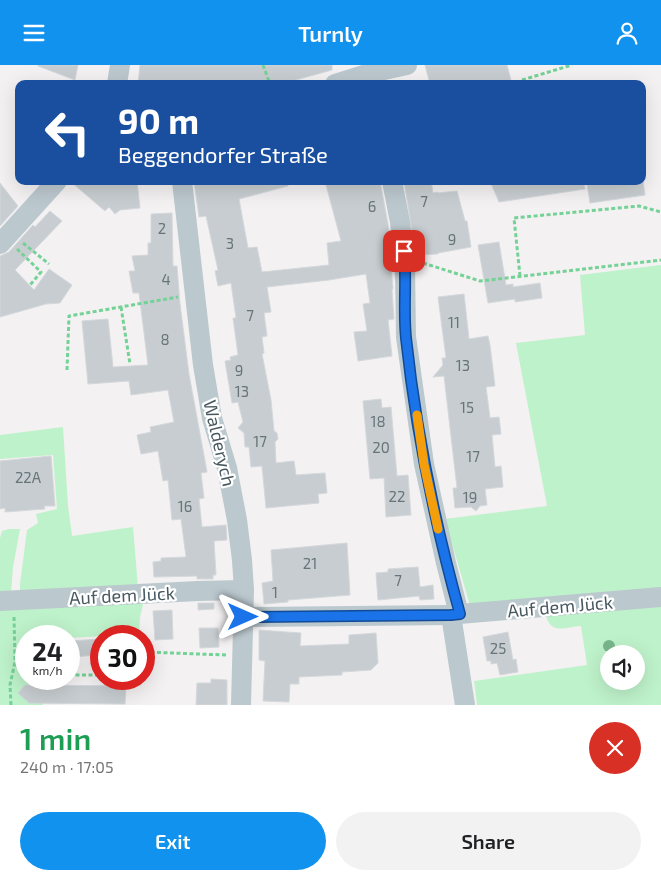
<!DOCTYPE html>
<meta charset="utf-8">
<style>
:root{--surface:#fff;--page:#f2f2f2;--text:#202124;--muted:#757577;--accent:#1092ee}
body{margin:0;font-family:"Exo 2",sans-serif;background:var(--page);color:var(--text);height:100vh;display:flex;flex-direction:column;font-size:19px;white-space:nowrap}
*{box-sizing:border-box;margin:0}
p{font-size:16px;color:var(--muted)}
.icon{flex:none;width:28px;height:28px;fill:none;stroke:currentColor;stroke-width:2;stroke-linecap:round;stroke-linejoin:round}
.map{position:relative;height:640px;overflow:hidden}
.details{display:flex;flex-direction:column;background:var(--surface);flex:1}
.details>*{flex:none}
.top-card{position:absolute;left:15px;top:15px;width:631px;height:105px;border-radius:10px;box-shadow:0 5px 20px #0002;background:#1a4fa0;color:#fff;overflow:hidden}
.controls{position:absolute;left:600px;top:580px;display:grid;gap:10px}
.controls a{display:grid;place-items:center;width:45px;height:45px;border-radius:50%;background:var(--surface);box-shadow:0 5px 20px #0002;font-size:25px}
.speed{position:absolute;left:15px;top:560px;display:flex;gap:10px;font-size:25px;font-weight:700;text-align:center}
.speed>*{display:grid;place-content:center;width:65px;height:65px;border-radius:50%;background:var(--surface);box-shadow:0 5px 20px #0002;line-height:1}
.speed small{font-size:12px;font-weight:400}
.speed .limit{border:8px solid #d22;background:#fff;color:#111}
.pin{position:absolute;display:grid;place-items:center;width:42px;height:42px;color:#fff;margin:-21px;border-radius:10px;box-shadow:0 2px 8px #0006}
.me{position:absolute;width:55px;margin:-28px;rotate:90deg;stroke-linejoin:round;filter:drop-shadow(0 0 4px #0008)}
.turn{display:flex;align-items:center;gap:18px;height:105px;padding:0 20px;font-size:22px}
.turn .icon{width:65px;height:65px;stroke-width:2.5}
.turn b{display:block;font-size:35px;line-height:42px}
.round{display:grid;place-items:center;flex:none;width:52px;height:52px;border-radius:26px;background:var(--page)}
.summary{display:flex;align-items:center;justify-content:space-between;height:85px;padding:0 20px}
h1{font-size:30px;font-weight:600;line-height:38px;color:#1e9e55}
.cta{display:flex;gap:10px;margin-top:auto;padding:10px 20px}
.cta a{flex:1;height:58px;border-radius:30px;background:var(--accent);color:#fff;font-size:20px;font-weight:600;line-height:58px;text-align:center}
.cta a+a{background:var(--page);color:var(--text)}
header{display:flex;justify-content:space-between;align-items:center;height:65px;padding:0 20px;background:var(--accent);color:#fff;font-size:22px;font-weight:600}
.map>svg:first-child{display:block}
</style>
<header><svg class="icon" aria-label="menu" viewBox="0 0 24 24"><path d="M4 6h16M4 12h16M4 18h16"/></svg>Turnly<svg class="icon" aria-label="person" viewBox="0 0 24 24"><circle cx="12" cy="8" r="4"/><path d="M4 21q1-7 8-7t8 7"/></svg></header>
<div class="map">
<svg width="661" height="640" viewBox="0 0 661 640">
<rect width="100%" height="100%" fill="#f3f1f1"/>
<!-- green -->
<g fill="#bef2ca" fill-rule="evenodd">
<polygon points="661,200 661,529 471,544 445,454 547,441 516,278 585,270 580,210"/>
<polygon points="63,362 68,441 72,471 133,462 138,523 20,526 20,519 27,465 38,458 36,449 57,444 53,390 0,394 0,370"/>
<polygon points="9,464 20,464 13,502 11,528 6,529 0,526 0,473 2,466"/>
<polygon points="144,535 140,552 139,569 69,573 69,571 26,571 26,614 51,614 51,616 37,617 43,640 0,640 0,542"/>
<path d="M661 537V640H477L474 616 587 600 581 561C563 562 550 571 545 547ZM609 589H636V616H609Z"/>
</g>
<!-- building -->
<g fill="#c7cdd0" stroke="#d4d8dc">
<polygon points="38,0 78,0 75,15 38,1"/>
<polygon points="140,0 332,0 332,5 281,19 138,19"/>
<polygon points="425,0 507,0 512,19 430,19"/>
<polygon points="70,116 137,116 140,143 120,145 115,149 109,142 105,146"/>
<polygon points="194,116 288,116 288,121 239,134 248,183 257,182 262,207 329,200 327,178 341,176 325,116 380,116 388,159 393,202 393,205 391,205 393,223 392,225 394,254 388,255 392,291 358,296 354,267 367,266 363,239 370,238 366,209 329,215 267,222 271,247 264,248 267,271 262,272 264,288 262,289 271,335 274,366 277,368 278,374 275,377 276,398 294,396 296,410 325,408 327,428 318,429 319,438 266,443 262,401 251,402 249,382 245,382 244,368 238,363 243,357 238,337 232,338 225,296 231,295 230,292 238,290 233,253 236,253 231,218 218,221 215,206 218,205 206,151 199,152"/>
<polygon points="404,116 431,116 433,128 438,127 438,128 457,126 465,156 467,156 471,182 438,188 438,189 419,190 414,179"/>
<polygon points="490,116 584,116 585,124 499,137"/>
<polygon points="603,116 643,116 645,130 590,138 587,119"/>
<polygon points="0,118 18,141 0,161"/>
<polygon points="50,146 62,156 15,205 34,225 49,204 72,220 60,238 46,239 0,252 0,191 9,187 33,160 35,162"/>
<polygon points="172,148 173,201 177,201 180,239 189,309 207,407 201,408 204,433 199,434 202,462 226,460 227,475 214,476 216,510 213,510 213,514 197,514 197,511 154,512 153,497 161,496 161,493 186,492 181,454 172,455 168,415 163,416 158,386 141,389 137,370 151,367 150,362 174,357 168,325 131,330 129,316 88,319 82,256 108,254 113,302 148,300 139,228 133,228 129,206 135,206 132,191 148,190 148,178 151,178 151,149"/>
<polygon points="499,177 506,220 513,219 513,222 540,218 542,233 515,237 515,234 488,238 478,180"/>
<polygon points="464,229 469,274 488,271 490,280 495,321 486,322 490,353 499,352 501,369 492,370 495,402 501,401 503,422 485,424 487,440 480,441 476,446 471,442 455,443 453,423 457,423 444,311 433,312 443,300 442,293 446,293 438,232"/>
<polygon points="381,334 382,343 391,342 397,411 408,410 411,450 386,452 384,413 370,414 363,336"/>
<polygon points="51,391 55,441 44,441 45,444 5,447 5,443 0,444 0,396"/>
<polygon points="347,478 350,530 288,535 288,537 264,539 262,518 273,516 271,485"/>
<polygon points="418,502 420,522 433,520 434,534 420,535 419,531 378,535 376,508 388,507 388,504"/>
<polygon points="198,538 214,538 214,544 198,545"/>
<polygon points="172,545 173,574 155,575 153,546"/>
<polygon points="199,563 218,563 219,582 200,583"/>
<polygon points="259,565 301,568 300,581 349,579 349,570 376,568 378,598 371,605 342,607 342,610 299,612 299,619 290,619 289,637 263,636 265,596 259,595"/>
<polygon points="508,567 513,595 516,594 518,607 500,610 497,598 491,599 491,596 487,596 483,572"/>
<polygon points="101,574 101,590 69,592 69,576"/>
<polygon points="211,614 227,615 227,640 196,640 197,618 211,618"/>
<polygon points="25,620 126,621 125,639 29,638 18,628"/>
</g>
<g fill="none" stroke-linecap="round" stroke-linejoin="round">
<!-- path -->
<g stroke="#74d296" stroke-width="3" stroke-dasharray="4 2.5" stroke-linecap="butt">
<polyline points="263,0 270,19"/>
<polyline points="522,15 572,0"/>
<polyline points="23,178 49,199"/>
<polyline points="17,184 41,207 30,220"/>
<polyline points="423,198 480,216 661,195"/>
<polyline points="520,211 514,153 639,141 661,147"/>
<polyline points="121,242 130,299"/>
<polyline points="67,305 69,251 178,232"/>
<polyline points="144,587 226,590"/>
<polyline points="69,610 101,610"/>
<polyline points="11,640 10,620 15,597 14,551"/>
</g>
<!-- minor -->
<g stroke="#bbc8ce" stroke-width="20">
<polyline points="117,19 120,0"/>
<polyline points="335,19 370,8 407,0"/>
<polyline points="182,116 203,300 212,353 227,403 237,455 242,495 244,525 241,640"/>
<polyline points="392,116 400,157 405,201 406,272 424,399 446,498 459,549 451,550 465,640"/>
<polyline points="0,179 57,116"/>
<polyline points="0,536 198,526 244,525"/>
<polyline points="459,549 661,532"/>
<polyline points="243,552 451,550"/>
</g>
</g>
<!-- trees -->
<circle fill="#78b68d" cx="609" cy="581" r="6"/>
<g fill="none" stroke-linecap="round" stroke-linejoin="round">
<!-- route casing -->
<g stroke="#114b97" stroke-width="12">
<path id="route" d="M243 552 451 550 460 549C435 459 416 367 406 273 403 244 407 215 404 186"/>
</g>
<!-- route -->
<use href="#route" stroke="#1a73e8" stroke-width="9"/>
<!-- slow -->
<polyline stroke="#f59e0b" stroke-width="9" points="417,350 424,399 438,464"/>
</g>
<g text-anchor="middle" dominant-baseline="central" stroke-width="4.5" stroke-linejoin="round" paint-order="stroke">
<!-- number labels -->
<g font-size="15" fill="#67757b">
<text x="424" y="136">7</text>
<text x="372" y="141">6</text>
<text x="162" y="163">2</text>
<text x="452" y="174">9</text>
<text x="230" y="178">3</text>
<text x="166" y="214">4</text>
<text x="250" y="250">7</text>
<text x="454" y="257">11</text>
<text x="165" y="274">8</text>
<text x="463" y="300">13</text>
<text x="239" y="305">9</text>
<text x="242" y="326">13</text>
<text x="467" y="342">15</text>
<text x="378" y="356">18</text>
<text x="260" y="376">17</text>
<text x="381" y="382">20</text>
<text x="473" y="391">17</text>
<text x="28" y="412">22A</text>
<text x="397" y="431">22</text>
<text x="470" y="432">19</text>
<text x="185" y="441">16</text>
<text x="310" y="498">21</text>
<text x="398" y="515">7</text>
<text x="275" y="527">1</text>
<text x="498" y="583">25</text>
</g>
<!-- street labels -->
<g font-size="18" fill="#47585f" stroke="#fff">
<text transform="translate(220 378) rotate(77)">Walderych</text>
<text transform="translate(122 530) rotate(-3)">Auf dem Jück</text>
<text transform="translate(560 541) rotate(-5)">Auf dem Jück</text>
</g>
</g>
</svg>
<div class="controls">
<a><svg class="icon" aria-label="sound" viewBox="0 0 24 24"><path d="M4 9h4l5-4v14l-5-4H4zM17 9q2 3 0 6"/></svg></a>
</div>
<div class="speed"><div>24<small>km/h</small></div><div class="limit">30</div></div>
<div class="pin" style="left:404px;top:186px;background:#d93025"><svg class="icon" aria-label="arrive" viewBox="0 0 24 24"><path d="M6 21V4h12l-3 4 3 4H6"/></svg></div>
<svg class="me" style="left:243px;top:552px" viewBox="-20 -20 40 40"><path d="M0-17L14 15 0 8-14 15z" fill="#1a73e8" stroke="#fff" stroke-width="4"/></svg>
<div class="top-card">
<div class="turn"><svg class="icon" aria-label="left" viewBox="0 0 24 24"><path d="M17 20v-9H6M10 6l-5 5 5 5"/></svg><div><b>90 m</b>Beggendorfer Straße</div></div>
</div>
</div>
<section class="details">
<div class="summary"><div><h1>1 min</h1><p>240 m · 17:05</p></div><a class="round" style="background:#d93025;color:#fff"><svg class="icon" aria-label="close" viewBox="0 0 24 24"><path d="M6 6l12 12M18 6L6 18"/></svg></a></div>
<div class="cta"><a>Exit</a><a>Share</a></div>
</section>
